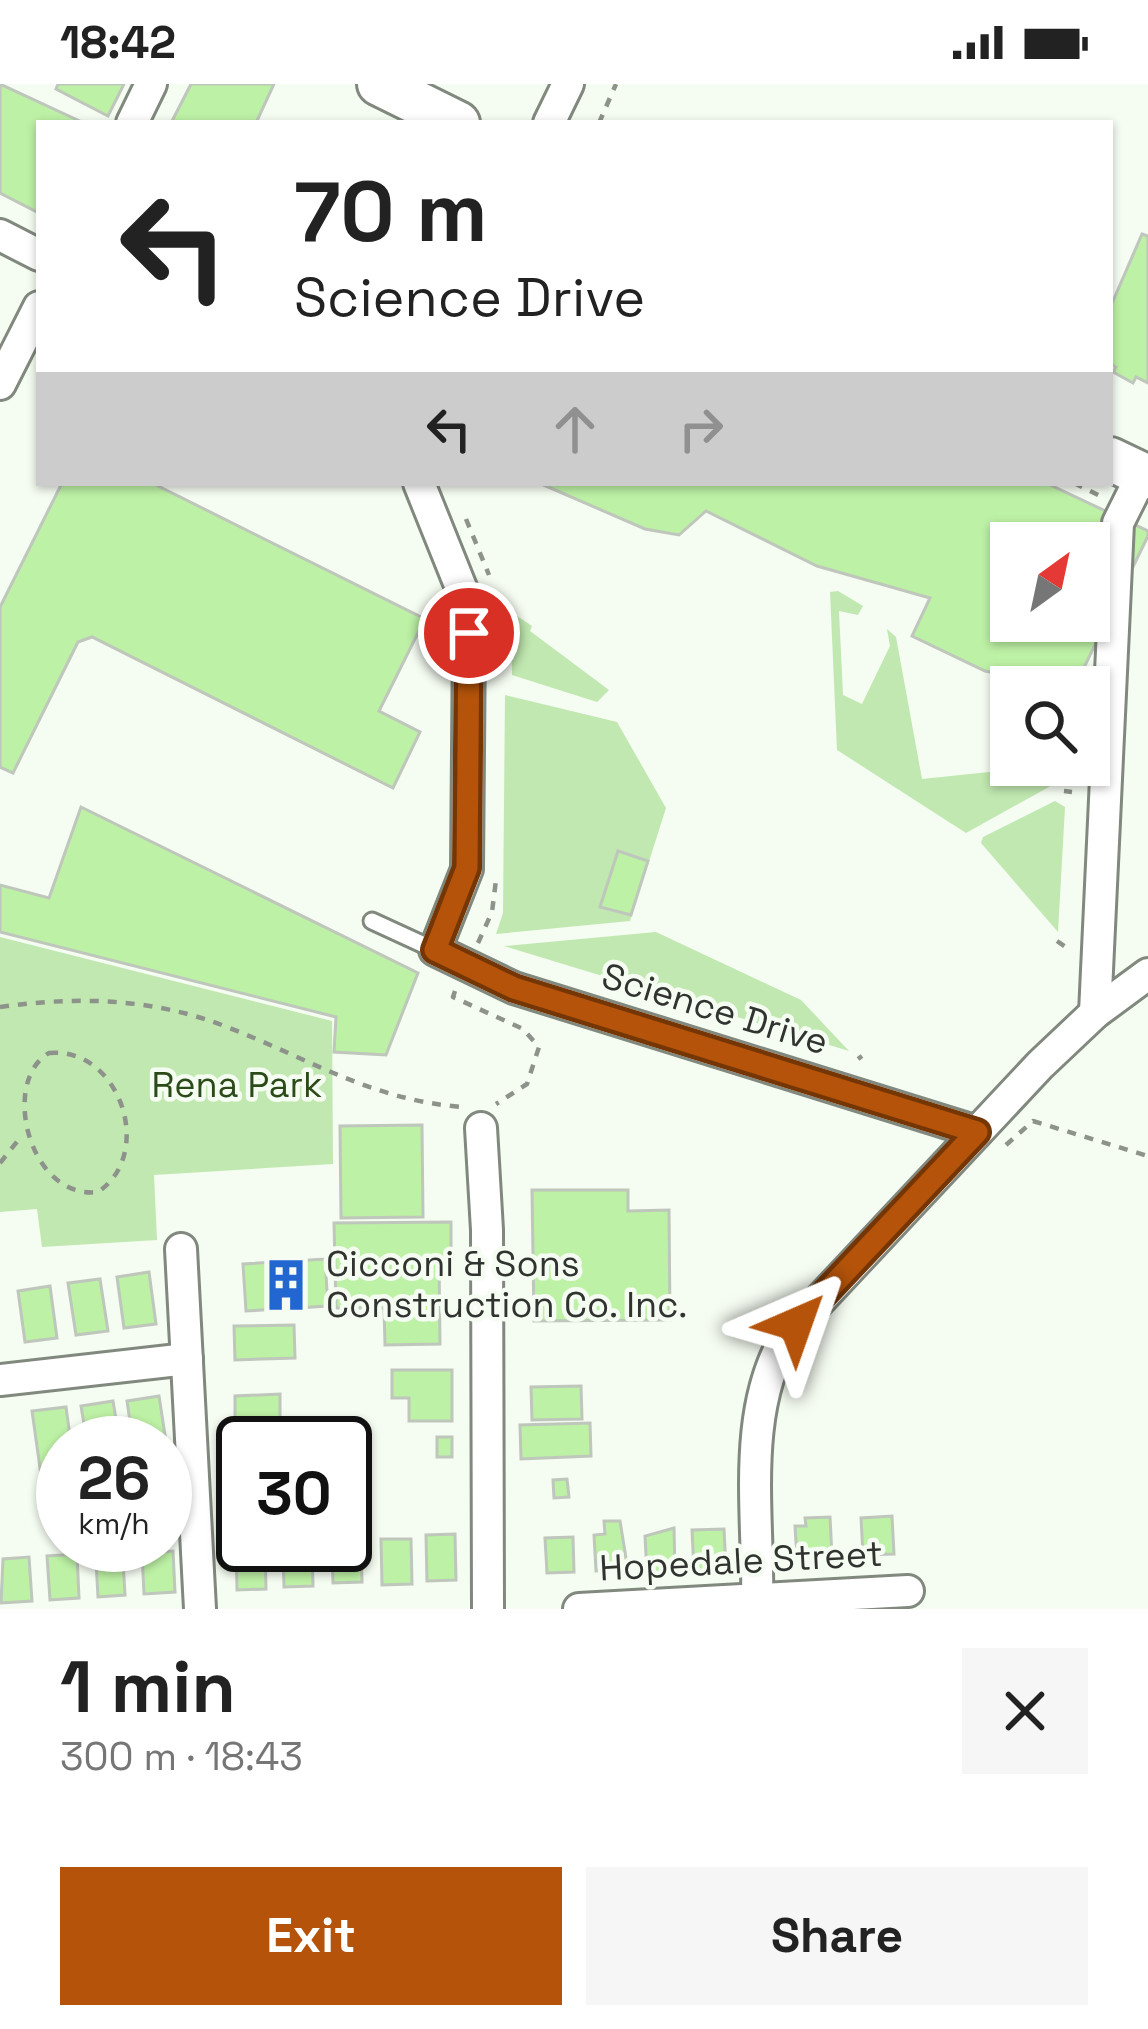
<!DOCTYPE html>
<meta charset="utf-8">
<style>
:root{--surface:#fff;--page:#f6f6f6;--text:#222;--muted:#767676;--accent:#b45309}
body{margin:0;font-family:"Space Grotesk",sans-serif;background:var(--page);color:var(--text);height:100vh;display:flex;flex-direction:column;font-size:45px;white-space:nowrap}
*{box-sizing:border-box;margin:0}
p{font-size:39px;color:var(--muted)}
.icon{flex:none;width:66px;height:66px;fill:none;stroke:currentColor;stroke-width:2;stroke-linecap:round;stroke-linejoin:round}
.map{position:relative;height:1525px;overflow:hidden}
.sheet{display:flex;flex-direction:column;background:var(--surface);flex:1}
.sheet>*{flex:none}
.banner{position:absolute;left:36px;top:36px;width:1077px;height:366px;border-radius:0px;box-shadow:0 3px 9px #0004;background:#fff;color:var(--text);overflow:hidden}
.needle{width:78px;rotate:33deg}
.fabs{position:absolute;left:990px;top:438px;display:grid;gap:24px}
.fabs a{display:grid;place-items:center;width:120px;height:120px;border-radius:0px;background:var(--surface);box-shadow:0 3px 9px #0004;font-size:60px}
.speed{position:absolute;left:36px;top:1332px;display:flex;gap:24px;font-size:60px;font-weight:700;text-align:center}
.speed>*{display:grid;place-content:center;width:156px;height:156px;border-radius:50%;background:var(--surface);box-shadow:0 3px 9px #0004;line-height:1}
.speed small{font-size:30px;font-weight:400}
.speed .limit{border:6px solid #111;border-radius:18px;background:#fff;color:#111}
.pin{position:absolute;display:grid;place-items:center;width:102px;height:102px;color:#fff;margin:-51px;border:6px solid #fff;border-radius:50%;box-shadow:0 3px 12px #0007}
.me{position:absolute;width:132px;margin:-66px;rotate:43deg;stroke-linejoin:round;filter:drop-shadow(0 0 9px #0008)}
.turn{display:flex;align-items:center;gap:42px;height:252px;padding:0 60px;font-size:54px}
.turn .icon{width:156px;height:156px;stroke-width:2.5}
.turn b{display:block;font-size:84px;line-height:102px}
.lanes{display:flex;align-items:center;height:114px;padding:0 60px;background:#0003;justify-content:center;gap:60px;direction:ltr}
.lanes .off{opacity:.35}
.round{display:grid;place-items:center;flex:none;width:126px;height:126px;border-radius:0px;background:var(--page)}
.head{display:flex;align-items:center;justify-content:space-between;height:204px;padding:0 60px}
h1{font-size:72px;font-weight:700;line-height:90px}
.cta{display:flex;gap:24px;margin-top:auto;padding:24px 60px}
.cta a{flex:1;height:138px;border-radius:0px;background:var(--accent);color:#fff;font-size:48px;font-weight:700;line-height:138px;text-align:center}
.cta a+a{background:var(--page);color:var(--text)}
.status{display:flex;justify-content:space-between;align-items:center;height:84px;padding:0 60px;background:var(--surface);direction:ltr}
.status svg{height:33px;fill:currentColor}
.map>svg:first-child{display:block}
</style>
<div class="status"><b>18:42</b><svg viewBox="0 0 49 12"><path d="M0 12V9h3v3zM5 12V6h3v6zM10 12V3h3v9zM15 12V0h3v12zM26 1h20v11H26zM47 4h2v5h-2z"/></svg></div>
<div class="map">
<svg width="1148" height="1525" viewBox="0 0 1148 1525">
<rect width="100%" height="100%" fill="#f5fcf1"/>
<!-- green -->
<g fill="#c1e8b0">
<polygon points="838,507 863,522 858,531 839,527 843,611 862,620 890,562 887,545 896,553 922,695 1055,681 1065,681 1065,694 966,749 837,666 830,508"/>
<polygon points="517,532 532,542 530,547 609,606 597,618 512,591 511,541"/>
<polygon points="505,611 617,638 666,724 630,837 496,850 503,829"/>
<polygon points="1055,717 1065,723 1058,848 981,759 983,753"/>
<polygon points="656,848 801,916 849,967 504,862"/>
<polygon points="0,853 332,937 333,1080 154,1091 157,1156 42,1163 37,1125 0,1128"/>
</g>
<!-- building -->
<g fill="#bdf1a5" stroke="#bfc6bc" stroke-width="3" fill-rule="evenodd">
<polygon points="0,0 84,39 39,39 39,129 0,109"/>
<polygon points="58,0 124,0 108,32 56,5"/>
<polygon points="191,0 274,0 256,39 171,39"/>
<polygon points="1142,150 1148,152 1148,299 1136,293 1133,299 1113,288 1116,283 1110,280 1110,224"/>
<polygon points="62,399 152,399 425,535 379,627 420,648 393,704 92,553 78,558 13,689 0,683 0,523"/>
<path d="M539 399H1046L1148 447V452L1077 598 1029 585 1024 595 985 587 912 552 930 514 817 482 706 427 679 451 645 445ZM1011 459H1089V537H1011Z"/>
<polygon points="81,723 418,889 386,971 334,968 336,933 0,848 0,801 49,814"/>
<polygon points="618,767 648,777 631,831 600,823"/>
<polygon points="422,1041 423,1133 341,1134 340,1042"/>
<polygon points="532,1106 628,1106 628,1127 669,1126 670,1236 534,1237"/>
<polygon points="451,1138 451,1175 439,1175 440,1260 385,1261 384,1224 336,1224 334,1139"/>
<polygon points="325,1175 328,1222 246,1227 243,1180"/>
<polygon points="149,1188 156,1240 124,1244 117,1193"/>
<polygon points="100,1195 108,1247 76,1251 68,1199"/>
<polygon points="50,1202 57,1254 25,1258 18,1207"/>
<polygon points="294,1241 295,1274 235,1276 234,1242"/>
<polygon points="392,1286 452,1286 452,1337 409,1337 409,1314 392,1314"/>
<polygon points="581,1302 582,1335 532,1336 531,1303"/>
<polygon points="280,1310 280,1338 235,1339 235,1312"/>
<polygon points="159,1312 167,1364 165,1359 133,1359 127,1317"/>
<polygon points="113,1317 120,1359 87,1359 81,1322"/>
<polygon points="66,1323 71,1359 63,1359 63,1388 41,1391 32,1327"/>
<polygon points="590,1339 591,1372 521,1375 520,1341"/>
<polygon points="305,1346 329,1346 329,1359 306,1359"/>
<rect x="437" y="1353" width="15" height="20"/>
<polygon points="567,1395 569,1413 554,1414 553,1396"/>
<polygon points="235,1414 243,1414 243,1449 236,1449"/>
<polygon points="892,1432 894,1470 863,1471 861,1434"/>
<polygon points="830,1433 832,1472 797,1474 795,1442 806,1442 805,1434"/>
<polygon points="604,1437 620,1437 628,1486 596,1487 594,1451 605,1450"/>
<polygon points="674,1444 675,1487 647,1489 645,1452"/>
<polygon points="724,1445 726,1485 694,1487 692,1446"/>
<polygon points="455,1450 456,1496 427,1497 426,1451"/>
<polygon points="345,1453 361,1453 362,1498 333,1499 332,1461 345,1461"/>
<polygon points="573,1453 574,1488 547,1489 545,1454"/>
<polygon points="381,1455 411,1455 412,1500 382,1501"/>
<polygon points="236,1460 265,1461 266,1505 237,1506"/>
<polygon points="283,1461 312,1461 313,1502 284,1503"/>
<polygon points="173,1467 175,1508 144,1510 142,1469"/>
<polygon points="77,1470 79,1514 50,1516 47,1472"/>
<polygon points="29,1473 32,1517 1,1519 3,1475"/>
<polygon points="123,1476 125,1511 98,1513 96,1477"/>
</g>
<g fill="none" stroke-linecap="round" stroke-linejoin="round">
<!-- lane casing -->
<g stroke="#81887e" stroke-width="21">
<polyline id="lane" points="372,837 435,866"/>
</g>
<!-- street casing -->
<g stroke="#81887e" stroke-width="36">
<g id="street">
<polyline points="132,39 151,0"/>
<polyline points="549,39 568,0"/>
<polyline points="0,151 39,171"/>
<polyline points="0,300 39,223"/>
<polyline points="419,399 462,506 469,549 467,785 435,866 514,904 977,1048"/>
<polyline points="1095,929 1118,439 1142,391"/>
<polyline points="481,1044 487,1146 488,1525"/>
<polyline points="181,1165 200,1525"/>
<polyline points="0,1296 187,1275"/>
<polyline points="579,1525 908,1507"/>
<path d="M757 1525C760 1436 739 1328 788 1250L1040 981 1095 929 1148 890"/>
</g>
</g>
<!-- secondary casing -->
<g stroke="#81887e" stroke-width="48">
<g id="secondary">
<polyline points="379,0 458,39"/>
<polyline points="1110,375 1148,393"/>
</g>
</g>
<!-- path -->
<g stroke="#8d928b" stroke-width="4.5" stroke-dasharray="9 9" stroke-linecap="butt">
<polyline points="599,39 616,0"/>
<polyline points="1074,399 1102,413"/>
<polyline points="466,435 489,491"/>
<polyline points="1064,707 1072,708"/>
<polyline points="1057,857 1067,864"/>
<polyline points="478,859 492,828 496,796"/>
<polyline points="455,907 453,913 523,945 539,963 527,1000 496,1020"/>
<path d="M0 923C78 912 153 914 227 943 310 975 369 1015 461 1023"/>
<path d="M49 969C119 962 156 1069 98 1108 29 1116 0 997 49 969Z"/>
<polyline points="858,975 862,972"/>
<polyline points="1006,1061 1033,1037 1148,1072"/>
<polyline points="0,1079 20,1054"/>
</g>
<!-- lane -->
<use href="#lane" stroke="#fff" stroke-width="15"/>
<!-- street -->
<use href="#street" stroke="#fff" stroke-width="30"/>
<!-- secondary -->
<use href="#secondary" stroke="#fff" stroke-width="42"/>
</g>
<g fill="none" stroke-linecap="round" stroke-linejoin="round">
<!-- route casing -->
<g stroke="#753606" stroke-width="30">
<polyline id="route" points="469,549 467,784 435,866 514,904 977,1048 796,1240"/>
</g>
<!-- route -->
<use href="#route" stroke="#b45309" stroke-width="21"/>
</g>
<!-- icons -->
<defs>
<g id="building-bare" transform="scale(4.14)"><path d="M-4-6H4V6H1V3H-1V6H-4ZM-2.5-4.3h1.7v1.8h-1.7ZM.8-4.3h1.7v1.8H.8ZM-2.5-1h1.7V.8h-1.7ZM.8-1h1.7V.8H.8Z" fill="#2266d2" stroke="#f5fcf1" stroke-width="2.5" paint-order="stroke"/></g>
</defs>
<g fill-rule="evenodd">
<use href="#building-bare" x="286" y="1201"/>
</g>
<g text-anchor="middle" dominant-baseline="central" stroke-width="9" stroke-linejoin="round" paint-order="stroke">
<!-- street labels -->
<g font-size="36" fill="#30332f" stroke="#f5fcf1">
<text transform="translate(715 925) rotate(17)">Science Drive</text>
<text transform="translate(741 1477) rotate(-3)">Hopedale Street</text>
</g>
<!-- park labels -->
<g font-size="36" fill="#2a4a18" stroke="#f5fcf1">
<text x="237" y="1001">Rena Park</text>
</g>
<!-- poi labels -->
<g font-size="36" fill="#30332f" stroke="#f5fcf1" text-anchor="start">
<text x="326" y="1180">Cicconi &amp; Sons<tspan x="326" dy="41">Construction Co. Inc.</tspan></text>
</g>
</g>
</svg>
<div class="fabs">
<a><svg class="needle" viewBox="-14 -14 28 28"><path d="M0-13l5 13h-10z" fill="#e53935"/><path d="M0 13l5-13h-10z" fill="#767676"/></svg></a>
<a><svg class="icon" aria-label="search" viewBox="0 0 24 24"><circle cx="10" cy="10" r="6"/><path d="M15 15l6 6"/></svg></a>
</div>
<div class="speed"><div>26<small>km/h</small></div><div class="limit">30</div></div>
<div class="pin" style="left:469px;top:549px;background:#d93025"><svg class="icon" aria-label="arrive" viewBox="0 0 24 24"><path d="M6 21V4h12l-3 4 3 4H6"/></svg></div>
<svg class="me" style="left:796px;top:1240px" viewBox="-20 -20 40 40"><path d="M0-17L14 15 0 8-14 15z" fill="#b45309" stroke="#fff" stroke-width="4"/></svg>
<div class="banner">
<div class="turn"><svg class="icon" aria-label="left" viewBox="0 0 24 24"><path d="M17 20v-9H6M10 6l-5 5 5 5"/></svg><div><b>70 m</b>Science Drive</div></div>
<div class="lanes"><svg class="icon" aria-label="left" viewBox="0 0 24 24"><path d="M17 20v-9H6M10 6l-5 5 5 5"/></svg><svg class="icon off" aria-label="ahead" viewBox="0 0 24 24"><path d="M12 20V5M6 11l6-6 6 6"/></svg><svg class="icon off" aria-label="right" viewBox="0 0 24 24"><path d="M7 20v-9h11M14 6l5 5-5 5"/></svg></div>
</div>
</div>
<section class="sheet">
<div class="head"><div><h1>1 min</h1><p>300 m · 18:43</p></div><a class="round"><svg class="icon" aria-label="close" viewBox="0 0 24 24"><path d="M6 6l12 12M18 6L6 18"/></svg></a></div>
<div class="cta"><a>Exit</a><a>Share</a></div>
</section>
